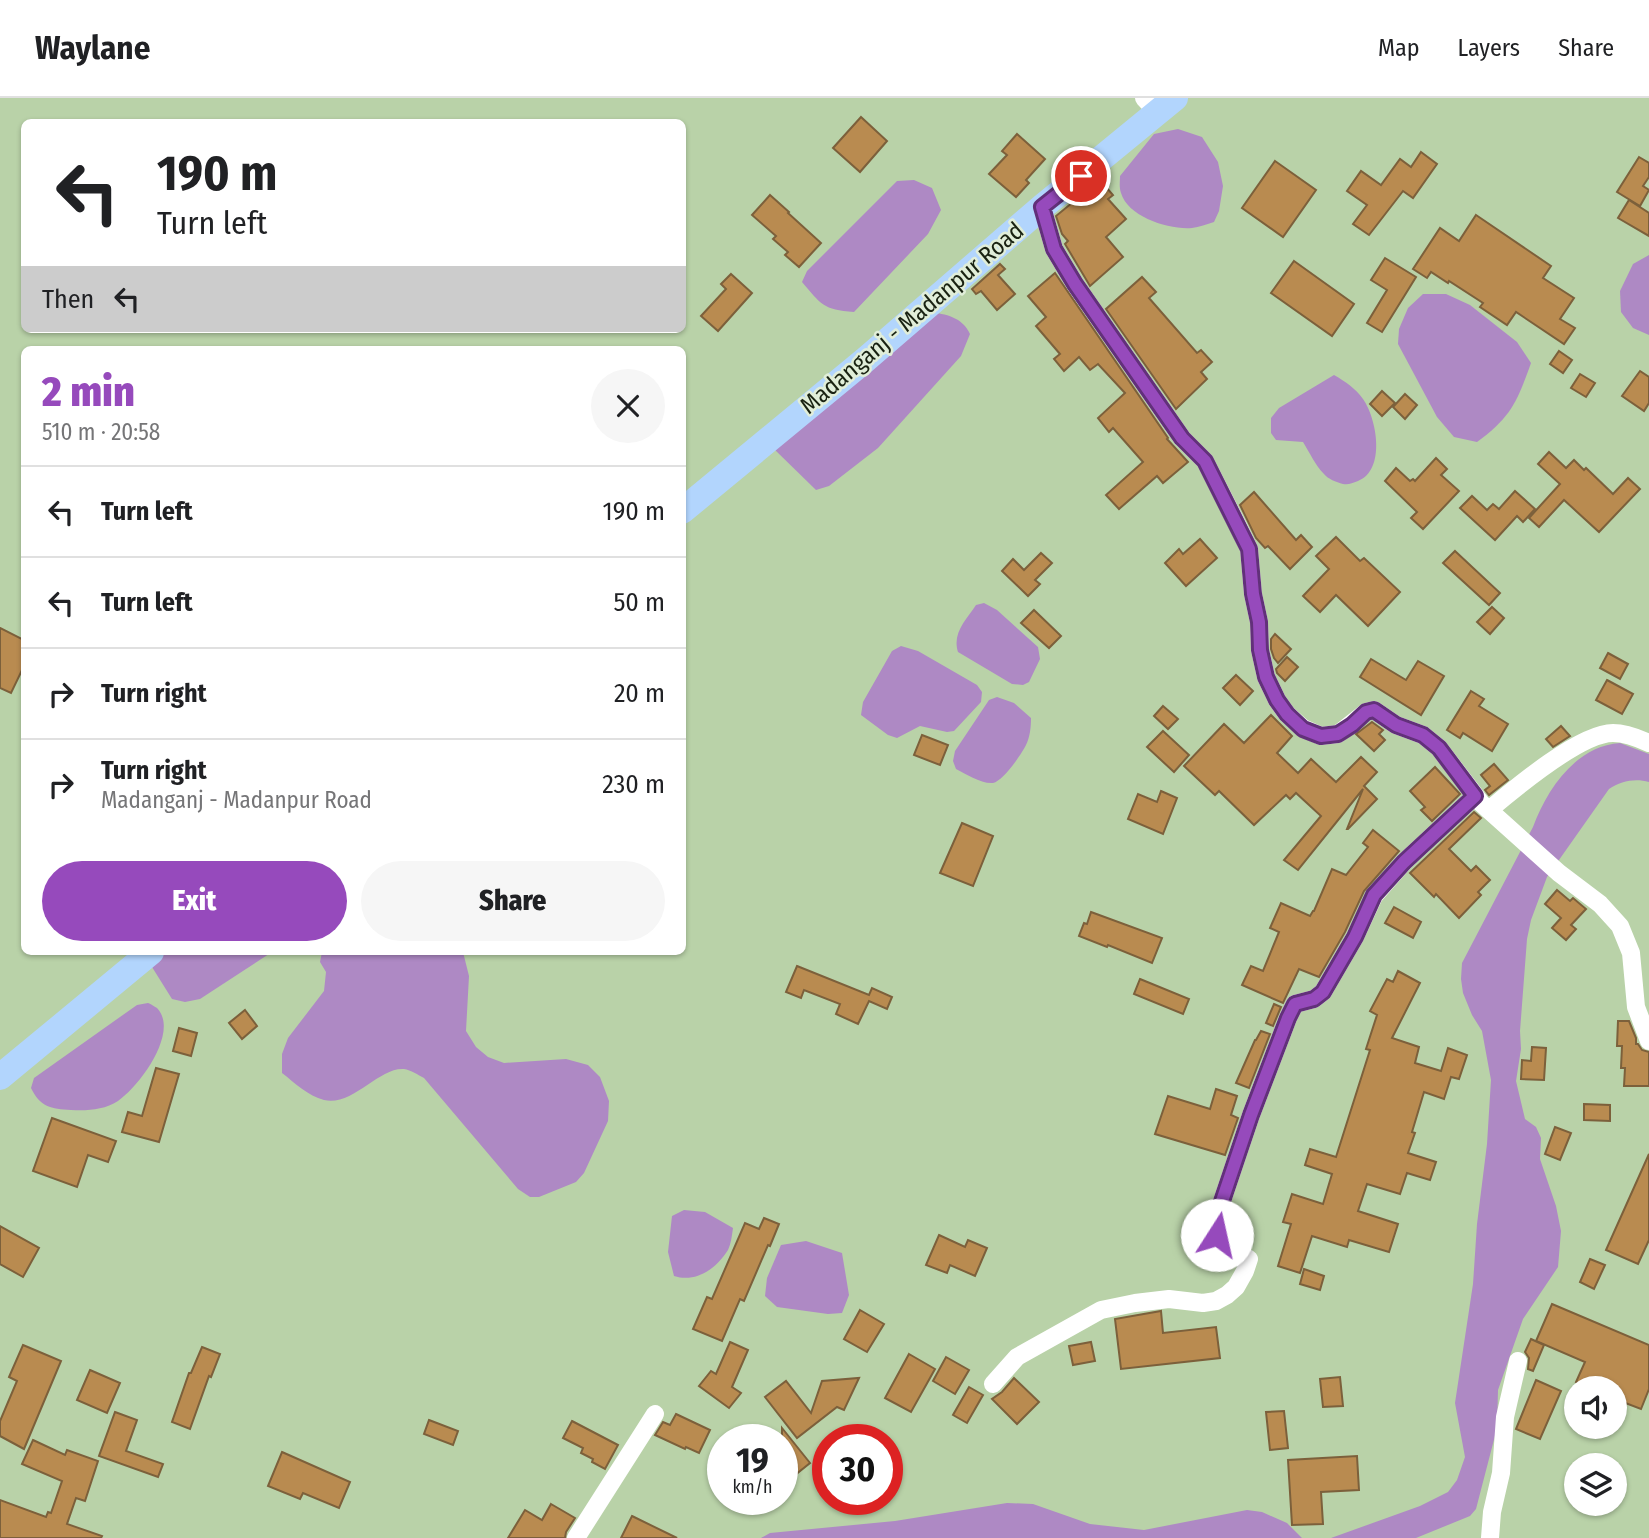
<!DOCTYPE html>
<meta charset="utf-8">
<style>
:root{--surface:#fff;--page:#f6f6f6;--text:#202124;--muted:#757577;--line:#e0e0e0;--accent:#964abc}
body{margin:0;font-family:"Fira Sans Condensed",sans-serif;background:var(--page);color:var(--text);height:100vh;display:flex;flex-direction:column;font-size:26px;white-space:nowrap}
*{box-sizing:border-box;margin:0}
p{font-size:23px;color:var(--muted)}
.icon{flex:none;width:38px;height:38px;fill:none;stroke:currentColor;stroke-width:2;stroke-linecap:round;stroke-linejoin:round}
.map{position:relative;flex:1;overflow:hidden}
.details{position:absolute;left:21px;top:248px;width:665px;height:609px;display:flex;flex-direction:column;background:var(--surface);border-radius:10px;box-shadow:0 2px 5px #0004}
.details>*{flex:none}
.top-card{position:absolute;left:21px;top:21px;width:665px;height:214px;border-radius:10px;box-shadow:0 2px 5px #0004;background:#fff;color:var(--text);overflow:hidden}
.controls{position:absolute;left:1564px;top:1278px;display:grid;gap:14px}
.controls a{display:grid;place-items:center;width:63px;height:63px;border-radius:50%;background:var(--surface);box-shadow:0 2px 5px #0004;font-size:35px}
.speed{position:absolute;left:707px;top:1326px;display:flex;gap:14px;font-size:35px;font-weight:700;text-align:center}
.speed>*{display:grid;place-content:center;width:91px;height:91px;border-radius:50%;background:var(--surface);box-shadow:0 2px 5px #0004;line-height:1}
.speed small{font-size:18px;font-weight:400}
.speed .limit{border:10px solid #d22;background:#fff;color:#111}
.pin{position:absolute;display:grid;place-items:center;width:60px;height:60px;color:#fff;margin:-30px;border:4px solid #fff;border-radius:50%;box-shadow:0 2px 7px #0007}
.me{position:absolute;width:77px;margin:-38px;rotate:10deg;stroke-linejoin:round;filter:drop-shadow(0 0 5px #0008)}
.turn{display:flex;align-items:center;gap:24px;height:147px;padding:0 21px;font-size:32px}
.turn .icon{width:91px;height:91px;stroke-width:2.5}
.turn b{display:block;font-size:49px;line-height:60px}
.then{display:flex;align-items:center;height:66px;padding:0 21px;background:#0003;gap:14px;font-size:26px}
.round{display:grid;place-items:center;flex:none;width:74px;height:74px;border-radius:37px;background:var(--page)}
.head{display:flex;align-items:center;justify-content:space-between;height:119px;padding:0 21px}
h1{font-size:42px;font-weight:800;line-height:52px;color:var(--accent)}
.button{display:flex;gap:14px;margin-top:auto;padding:14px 21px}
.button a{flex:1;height:80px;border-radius:42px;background:var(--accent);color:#fff;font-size:28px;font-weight:800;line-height:80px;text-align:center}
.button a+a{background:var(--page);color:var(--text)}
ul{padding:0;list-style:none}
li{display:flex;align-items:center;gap:21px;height:91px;padding:0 21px;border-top:2px solid var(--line)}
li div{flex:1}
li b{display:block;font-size:26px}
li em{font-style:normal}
header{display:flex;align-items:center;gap:42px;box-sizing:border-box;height:98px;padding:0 35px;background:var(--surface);border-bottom:2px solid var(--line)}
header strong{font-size:33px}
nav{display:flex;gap:38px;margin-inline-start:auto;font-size:24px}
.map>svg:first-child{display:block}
</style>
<header>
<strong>Waylane</strong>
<nav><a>Map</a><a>Layers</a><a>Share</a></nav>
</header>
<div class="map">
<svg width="1649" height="1440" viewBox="0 0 1649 1440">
<rect width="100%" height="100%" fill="#b9d2a8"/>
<!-- water -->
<g fill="#ae89c4">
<path d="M1178 31 1202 39 1218 64 1223 88 1219 113 1214 124C1207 126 1199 129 1192 130 1169 132 1128 119 1121 95 1119 89 1120 83 1120 78L1154 36Z"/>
<path d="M914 82 932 90 941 112 928 136 854 214C823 212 821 206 802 184L807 173 897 83Z"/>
<polygon points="1649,157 1649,237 1633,230 1621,214 1620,193 1633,166"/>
<path d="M1423 196H1446L1470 207 1517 244 1531 265C1517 304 1511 319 1477 344L1454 339 1437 319 1398 246 1399 231 1408 210Z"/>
<path d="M929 214C946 216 962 219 970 236L961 258 878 350 829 388 816 392 773 350Z"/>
<path d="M1334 277C1346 284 1355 290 1363 301 1377 321 1386 372 1358 383 1352 385 1349 387 1343 386 1336 384 1328 381 1324 376 1315 367 1310 355 1303 344L1276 342 1271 335V320L1279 310Z"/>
<path d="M984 505 997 512 1038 549 1040 561 1029 584 1023 587 1012 586 958 554C952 535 966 522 976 507Z"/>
<polygon points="901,548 918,553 977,587 982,594 981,604 954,633 947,634 920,628 897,640 888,637 861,617 863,604 892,553"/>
<path d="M997 599 1014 605 1031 620C1031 629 1030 639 1026 647 1021 657 1003 683 993 685 981 686 966 676 956 671L953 663 955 653 989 602Z"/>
<path d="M1620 645 1649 656V684C1635 680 1621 683 1609 691L1547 779 1531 822 1527 841 1520 933 1521 951 1516 983 1525 1021 1536 1029 1541 1040 1540 1061 1556 1108 1561 1133 1558 1169 1523 1221 1498 1292 1497 1330 1476 1411 1470 1418 1416 1440H1331L1420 1408 1448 1394 1457 1382 1465 1359 1455 1305 1473 1186 1477 1126 1487 1046 1491 982 1482 933 1472 917 1463 895 1461 881 1462 865 1533 729C1547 691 1576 648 1620 645Z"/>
<polygon points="161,854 272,854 200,901 185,904 172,901 152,869"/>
<path d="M322 854H463L469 878 466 933 476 949 488 959 504 965 566 961 588 967 600 979 609 1003 608 1023 584 1075 576 1084 539 1099H530L518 1091 424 980C418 977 411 972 404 971 379 969 352 1009 324 1002 308 998 295 985 282 975V956L288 940 324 893 326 874 320 864Z"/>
<path d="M148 905C149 905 157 910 157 910 180 934 139 989 118 1003 104 1012 87 1013 71 1012 51 1011 40 1009 31 990L34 980 120 919 137 907Z"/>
<path d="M684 1112 705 1114 733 1130C732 1137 731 1146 728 1152 716 1171 696 1185 674 1178L668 1154 672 1118Z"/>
<polygon points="806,1143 842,1155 849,1197 842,1215 828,1216 777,1209 765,1198 767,1180 781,1147"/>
<polygon points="1007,1405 1033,1406 1090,1426 1144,1432 1247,1412 1262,1414 1287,1425 1302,1440 761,1440 770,1435 895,1423"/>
</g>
<!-- building -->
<g fill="#b98b50" stroke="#7c603b" stroke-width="2">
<polygon points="861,19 887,43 860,74 833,50"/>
<polygon points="1017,36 1045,61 1026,82 1029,85 1016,99 989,76 1007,57 1002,53"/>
<polygon points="1421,54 1437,66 1413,100 1403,93 1369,137 1353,126 1367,107 1347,93 1361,73 1381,87 1400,61 1411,69"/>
<polygon points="1639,59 1649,65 1649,79 1643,88 1649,92 1640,108 1617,94"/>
<polygon points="1275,63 1316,92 1283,139 1242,110"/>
<polygon points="1100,82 1113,97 1108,101 1126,121 1106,139 1123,159 1090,188 1065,146 1068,143 1062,136 1056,118"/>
<polygon points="770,97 789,114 788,115 821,145 799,169 785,157 788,154 773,141 776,138 752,117"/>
<polygon points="1629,102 1649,115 1649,138 1618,120"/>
<polygon points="1476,117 1551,168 1543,180 1574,200 1560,221 1575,230 1564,246 1516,214 1507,227 1480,209 1483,205 1449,183 1448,185 1431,174 1427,180 1413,171 1440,130 1459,143"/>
<polygon points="1385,160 1416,179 1382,234 1367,225 1387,192 1371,182"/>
<polygon points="1294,163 1354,206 1332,238 1271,195"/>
<polygon points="1000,166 1005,171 998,177 1015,196 997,212 981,193 976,196 972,191"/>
<polygon points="1055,175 1168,340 1167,341 1188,364 1163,385 1157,378 1119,411 1106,397 1143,364 1113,330 1109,334 1098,320 1125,295 1098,266 1090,272 1079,259 1064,273 1054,261 1060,256 1036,228 1046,219 1028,198"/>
<polygon points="731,176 752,195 718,233 701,218 726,191 721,186"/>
<polygon points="1142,179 1156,194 1149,200 1197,255 1201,252 1212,264 1201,274 1207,281 1176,311 1106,211"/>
<polygon points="1559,253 1572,262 1563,275 1550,266"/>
<polygon points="1640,273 1649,279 1649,305 1644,313 1622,298"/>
<polygon points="1580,276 1595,285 1586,299 1571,290"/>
<polygon points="1382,293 1395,305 1382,318 1370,306"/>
<polygon points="1405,296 1417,307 1405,321 1393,309"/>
<polygon points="1549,354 1566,370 1574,362 1584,372 1586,370 1613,396 1628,380 1640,391 1599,434 1564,402 1539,429 1529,420 1560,386 1538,366"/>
<polygon points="1436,360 1447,371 1441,377 1459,393 1423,431 1411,420 1417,414 1385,383 1396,370 1410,383 1413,381 1415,383"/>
<polygon points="1515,393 1535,411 1523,424 1517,418 1495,442 1460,410 1472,398 1487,412 1493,406 1499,411"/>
<polygon points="1254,394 1296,442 1301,437 1312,449 1290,471 1268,448 1265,450 1256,440 1240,407"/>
<polygon points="1336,439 1360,463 1364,460 1400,494 1368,528 1336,497 1320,514 1303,498 1329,471 1316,458"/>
<polygon points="1200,441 1217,460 1186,488 1165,465 1179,451 1183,456"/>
<polygon points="1455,453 1500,495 1489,507 1443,465"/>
<polygon points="1041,455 1052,465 1035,482 1040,486 1028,498 1002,473 1013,461 1024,472"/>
<polygon points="1492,509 1504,520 1490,536 1477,524"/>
<polygon points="1034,512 1061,538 1049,550 1021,525"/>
<polygon points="0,530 24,542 24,568 11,595 0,590"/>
<polygon points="1275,536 1291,551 1278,565 1274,560 1271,551 1271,541"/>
<polygon points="1608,555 1628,566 1620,581 1600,570"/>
<polygon points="1287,559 1298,569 1285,583 1277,575 1276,571"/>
<polygon points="1371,561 1406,582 1418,563 1444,578 1421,617 1360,579"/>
<polygon points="1236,577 1253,593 1240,607 1223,590"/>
<polygon points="1607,582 1633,596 1622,616 1596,602"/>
<polygon points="1471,593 1484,601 1479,608 1508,626 1492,653 1463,635 1460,640 1447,632"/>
<polygon points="1163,608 1178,621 1168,631 1154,618"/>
<polygon points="1271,617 1292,638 1277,655 1298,675 1311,661 1336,684 1361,659 1377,674 1364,688 1377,701 1348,731 1347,731 1363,691 1298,772 1284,762 1321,718 1296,695 1290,701 1286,697 1254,727 1219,693 1215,697 1184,668 1224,626 1244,645"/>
<polygon points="1372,624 1383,632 1379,636 1385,642 1374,653 1356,636"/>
<polygon points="1561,628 1570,638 1553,649 1546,641"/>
<polygon points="1163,633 1189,657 1174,674 1147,649"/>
<polygon points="922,637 948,647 940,667 914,657"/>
<polygon points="1494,666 1508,682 1489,697 1485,692 1490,688 1481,677"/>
<polygon points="1435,669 1460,696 1432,723 1421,712 1425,709 1410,693"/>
<polygon points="1161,693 1177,700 1163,736 1128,721 1138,696 1157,704"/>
<polygon points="1474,714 1481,720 1449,751 1471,773 1476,768 1490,782 1478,794 1481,797 1459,820 1436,796 1434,799 1410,775"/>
<polygon points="962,725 993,738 973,788 940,775"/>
<polygon points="1373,732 1399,753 1364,793 1345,834 1319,879 1299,871 1283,905 1242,887 1251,868 1263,873 1279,834 1270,830 1281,805 1310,818 1313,813 1314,813 1332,771 1346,777 1368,749 1363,745"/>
<polygon points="1557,792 1570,803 1573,800 1586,811 1571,827 1576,831 1566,842 1552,830 1561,820 1545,806"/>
<polygon points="1394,809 1421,824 1413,840 1385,825"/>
<polygon points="1091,814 1162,840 1152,865 1108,847 1107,849 1079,838 1084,825 1087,826"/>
<polygon points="797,868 869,897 872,890 892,899 887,911 869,903 858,926 836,916 840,906 804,892 801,900 786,894"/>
<polygon points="1398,873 1420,885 1392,940 1419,949 1415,965 1441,973 1448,950 1467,957 1459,981 1451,979 1444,1001 1424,994 1412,1034 1415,1035 1408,1055 1436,1064 1430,1082 1407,1075 1400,1096 1367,1086 1358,1113 1398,1126 1389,1154 1349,1142 1347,1149 1312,1138 1300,1175 1278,1168 1291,1126 1283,1124 1292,1096 1323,1106 1332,1076 1305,1067 1310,1051 1336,1059 1370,952 1366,951 1377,917 1370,913 1387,881 1393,884"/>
<polygon points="1140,881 1189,901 1183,916 1134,896"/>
<polygon points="1274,906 1281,909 1273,928 1266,925"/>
<polygon points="245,912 257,928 242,941 229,925"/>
<polygon points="1618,923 1629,923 1636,940 1636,946 1638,946 1642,952 1649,954 1649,988 1624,988 1625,970 1621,970 1622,948 1617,948"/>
<polygon points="179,930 197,935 191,958 173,953"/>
<polygon points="1261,933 1270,936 1249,990 1236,985 1255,942 1256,942"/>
<polygon points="1532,949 1546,950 1544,982 1521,981 1522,962 1531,963"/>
<polygon points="156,970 179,976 159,1044 122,1034 128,1014 142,1018"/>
<polygon points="1216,991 1237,998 1231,1017 1238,1020 1225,1057 1155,1036 1168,998 1210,1011"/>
<polygon points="1584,1006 1610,1007 1610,1023 1584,1022"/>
<polygon points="52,1020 116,1043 108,1064 88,1057 77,1089 33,1073"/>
<polygon points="1555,1029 1571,1035 1560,1062 1545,1056"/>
<polygon points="1649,1056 1649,1142 1638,1166 1606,1152"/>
<polygon points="764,1120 779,1126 770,1148 768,1147 744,1203 740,1201 722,1243 693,1231 707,1199 712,1201 745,1125 759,1131"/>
<polygon points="0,1128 39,1150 23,1179 0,1166"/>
<polygon points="939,1137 965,1149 968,1142 987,1150 975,1178 950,1167 947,1175 926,1167"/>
<polygon points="1590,1161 1605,1167 1594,1191 1580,1184"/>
<polygon points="1304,1171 1324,1178 1320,1192 1300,1186"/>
<polygon points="1552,1206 1649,1247 1649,1291 1641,1311 1615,1301 1615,1290 1589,1290 1576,1284 1585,1264 1536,1243"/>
<polygon points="860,1212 884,1226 867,1254 844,1241"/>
<polygon points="1161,1213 1163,1235 1216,1229 1220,1260 1121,1271 1115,1221"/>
<polygon points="1531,1241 1544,1247 1533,1273 1528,1271 1529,1260 1525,1254"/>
<polygon points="730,1244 748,1252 732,1289 741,1295 729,1310 699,1288 711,1273 716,1276"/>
<polygon points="1091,1244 1095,1263 1073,1267 1069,1248"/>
<polygon points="23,1247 61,1263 24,1351 0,1338 0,1323 17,1283 9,1279"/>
<polygon points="202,1249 220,1256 211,1279 209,1278 190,1331 172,1324 189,1275 191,1275"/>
<polygon points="909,1256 935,1271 911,1314 885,1300"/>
<polygon points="946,1259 969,1272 955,1296 933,1283"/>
<polygon points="90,1272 120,1285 107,1315 77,1302"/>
<polygon points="1340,1279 1343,1308 1323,1309 1320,1281"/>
<polygon points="859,1280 844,1312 837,1309 797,1340 765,1299 786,1283 811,1315 822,1283"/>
<polygon points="1014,1280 1039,1304 1017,1326 992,1301 1002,1294"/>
<polygon points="1536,1282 1561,1293 1540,1341 1516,1331"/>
<polygon points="969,1289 983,1297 967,1325 953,1317"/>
<polygon points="1284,1313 1288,1350 1270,1352 1266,1314"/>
<polygon points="115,1314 137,1322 126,1353 163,1366 158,1379 99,1358"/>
<polygon points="676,1316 710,1332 699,1355 686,1349 685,1351 655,1337 663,1324 670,1327"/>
<polygon points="429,1322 458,1333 453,1347 424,1336"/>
<polygon points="572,1323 618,1347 605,1371 592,1364 593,1361 581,1355 583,1350 563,1340"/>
<polygon points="782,1330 810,1365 795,1377 782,1361"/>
<polygon points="33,1342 65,1357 67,1352 98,1363 85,1403 76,1400 67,1426 102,1438 101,1440 0,1440 0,1402 46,1419 48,1414 51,1415 62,1383 22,1366"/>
<polygon points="282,1354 350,1384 339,1410 303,1395 300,1401 268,1388"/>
<polygon points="1357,1358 1359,1392 1321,1394 1323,1426 1292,1427 1288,1362"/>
<polygon points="551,1406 575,1420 566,1434 565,1440 508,1440 525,1412 542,1422"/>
<polygon points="632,1418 677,1440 621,1440"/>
</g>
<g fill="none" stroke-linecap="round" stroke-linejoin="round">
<!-- minor -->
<g stroke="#fff" stroke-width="18">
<polyline points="1144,0 1158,15"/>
<polyline points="1042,109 1054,151 1075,186 1182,340 1205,363 1239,430 1249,451 1253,496 1259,524 1260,552 1266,579 1277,602 1287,616 1303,630 1321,638 1338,636 1366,614 1374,612 1396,627 1423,637 1439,650 1481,705 1559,775 1600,806 1620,828 1631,855 1636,909 1649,943"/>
<path d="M1489 712C1514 691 1580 635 1613 635 1625 635 1638 640 1649 645"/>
<polyline points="993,1286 1017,1259 1101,1212 1135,1205 1169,1201 1203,1205 1216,1203 1227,1197 1236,1189 1245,1173 1249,1161 1227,1147 1217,1137 1216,1121 1251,1017 1288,920 1295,906 1314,901 1323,894 1355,839 1374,798 1404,764 1475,698"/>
<polyline points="576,1440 655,1316"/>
<polyline points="1490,1440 1492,1414 1501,1375 1505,1319 1518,1263"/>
</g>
<!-- primary -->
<g stroke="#b2d5fd" stroke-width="26">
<polyline points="682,413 865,262 1042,109 1175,0"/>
<polyline points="0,979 151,854"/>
</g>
</g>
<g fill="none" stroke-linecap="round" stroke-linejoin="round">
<!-- route casing -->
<g stroke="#62307a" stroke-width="18">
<polyline id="route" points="1081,78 1042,109 1054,151 1075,186 1182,340 1205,363 1249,451 1253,496 1259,524 1260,552 1266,579 1277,602 1287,616 1303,631 1321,638 1338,636 1352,627 1366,614 1374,612 1396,627 1423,637 1439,650 1475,698 1404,764 1374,797 1355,839 1323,894 1314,901 1295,906 1288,920 1251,1017 1216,1121 1217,1137"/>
</g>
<!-- route -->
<use href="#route" stroke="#964abc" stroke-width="12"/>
</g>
<g text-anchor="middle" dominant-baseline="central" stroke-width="5" stroke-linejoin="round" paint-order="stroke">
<!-- street labels -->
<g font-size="24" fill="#192212" stroke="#e1eed9">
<text transform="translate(912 220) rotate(-40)">Madanganj - Madanpur Road</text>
</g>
</g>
</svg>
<div class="controls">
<a><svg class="icon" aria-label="sound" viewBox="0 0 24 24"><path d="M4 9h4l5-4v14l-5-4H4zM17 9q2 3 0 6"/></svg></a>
<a><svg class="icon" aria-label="layers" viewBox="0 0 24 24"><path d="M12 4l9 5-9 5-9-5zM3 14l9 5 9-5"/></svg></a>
</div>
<div class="speed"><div>19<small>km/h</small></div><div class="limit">30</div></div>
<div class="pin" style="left:1081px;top:78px;background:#d93025"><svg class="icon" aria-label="arrive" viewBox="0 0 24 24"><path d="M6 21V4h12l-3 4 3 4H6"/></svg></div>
<svg class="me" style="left:1217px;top:1137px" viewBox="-20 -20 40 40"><circle r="19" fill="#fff"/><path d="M0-13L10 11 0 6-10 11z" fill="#964abc"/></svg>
<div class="top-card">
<div class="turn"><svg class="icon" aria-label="left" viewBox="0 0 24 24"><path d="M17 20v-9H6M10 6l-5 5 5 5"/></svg><div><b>190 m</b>Turn left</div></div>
<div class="then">Then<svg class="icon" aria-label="left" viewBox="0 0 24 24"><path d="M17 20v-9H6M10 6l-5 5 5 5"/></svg></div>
</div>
<section class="details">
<div class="head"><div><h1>2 min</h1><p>510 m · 20:58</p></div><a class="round"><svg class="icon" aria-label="close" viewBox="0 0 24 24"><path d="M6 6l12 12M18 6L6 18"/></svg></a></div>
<ul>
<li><svg class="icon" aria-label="left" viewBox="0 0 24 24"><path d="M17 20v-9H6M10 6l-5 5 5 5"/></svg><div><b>Turn left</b></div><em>190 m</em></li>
<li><svg class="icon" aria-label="left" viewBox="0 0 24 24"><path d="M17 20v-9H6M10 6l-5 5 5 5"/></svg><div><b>Turn left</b></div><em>50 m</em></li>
<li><svg class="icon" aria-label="right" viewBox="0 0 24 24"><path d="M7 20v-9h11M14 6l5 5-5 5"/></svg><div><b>Turn right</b></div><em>20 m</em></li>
<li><svg class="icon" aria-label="right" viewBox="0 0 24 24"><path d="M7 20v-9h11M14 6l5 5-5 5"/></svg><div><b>Turn right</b><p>Madanganj - Madanpur Road</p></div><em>230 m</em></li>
</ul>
<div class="button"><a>Exit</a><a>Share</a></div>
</section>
</div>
